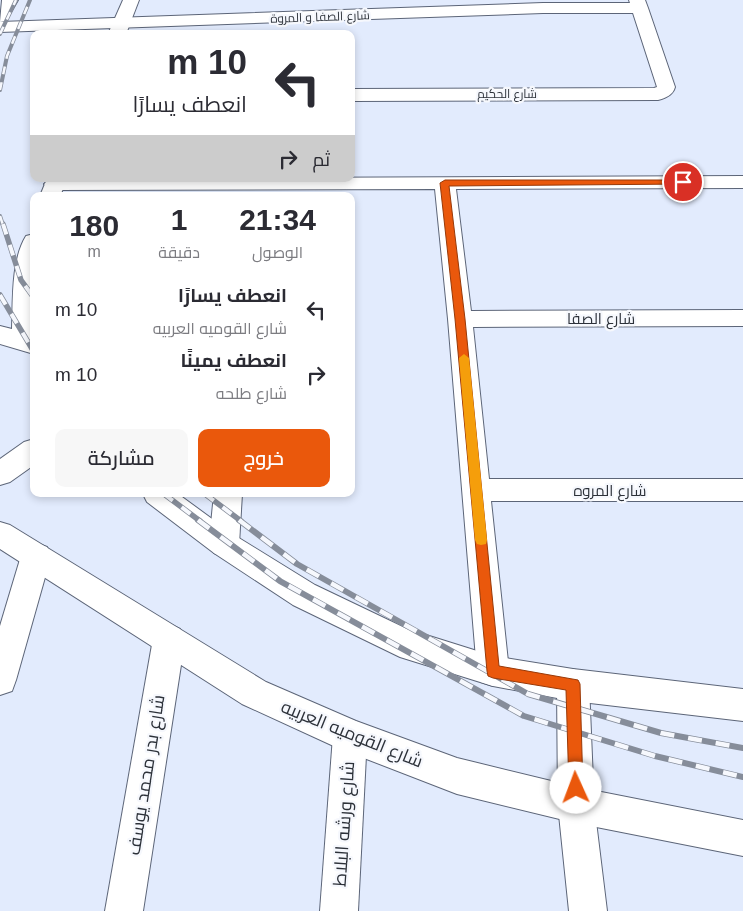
<!DOCTYPE html>
<html lang="ar">
<meta charset="utf-8">
<style>
:root{--surface:#fff;--page:#f7f7f7;--text:#2b2b33;--muted:#7c7c81;--accent:#ea580c}
body{margin:0;font-family:Arial,Cairo,sans-serif;background:var(--page);color:var(--text);direction:rtl;height:100vh;display:flex;flex-direction:column;font-size:19px;white-space:nowrap}
*{box-sizing:border-box;margin:0}
p{font-size:16px;color:var(--muted)}
.icon{flex:none;width:28px;height:28px;fill:none;stroke:currentColor;stroke-width:2;stroke-linecap:round;stroke-linejoin:round}
.map{position:relative;flex:1;overflow:hidden;direction:ltr}
.sheet{position:absolute;left:30px;top:192px;width:325px;height:305px;display:flex;flex-direction:column;background:var(--surface);border-radius:10px;box-shadow:0 2px 8px #0003;direction:rtl}
.sheet>*{flex:none}
.top-card{position:absolute;left:30px;top:30px;width:325px;height:152px;border-radius:10px;box-shadow:0 2px 8px #0003;direction:rtl;background:#fff;color:var(--text);overflow:hidden}
.pin{position:absolute;display:grid;place-items:center;width:42px;height:42px;color:#fff;margin:-21px;border:2px solid #fff;border-radius:50%;box-shadow:0 1px 5px #0007}
.me{position:absolute;width:55px;margin:-28px;rotate:358deg;stroke-linejoin:round;filter:drop-shadow(0 0 4px #0008)}
.turn{display:flex;align-items:center;gap:18px;height:105px;padding:0 25px;font-size:22px}
.turn .icon{width:65px;height:65px;stroke-width:2.5}
.turn b{display:block;font-size:35px;line-height:42px}
.then{display:flex;align-items:center;height:48px;padding:0 25px;background:#0003;gap:10px;font-size:19px}
.eta{display:flex;justify-content:space-evenly;align-items:center;height:85px;text-align:center}
.eta b{font-size:30px;font-weight:600;line-height:35px}
.primary-button{display:flex;gap:10px;margin-top:auto;padding:10px 25px}
.primary-button a{flex:1;height:58px;border-radius:10px;background:var(--accent);color:#fff;font-size:20px;font-weight:600;line-height:58px;text-align:center}
.primary-button a+a{background:var(--page);color:var(--text)}
ul{padding:0;list-style:none}
li{display:flex;align-items:center;gap:15px;height:65px;padding:0 25px}
li div{flex:1}
li b{display:block;font-size:19px}
li em{font-style:normal}
.map>svg:first-child{display:block}
</style>
<div class="map">
<svg width="743" height="911" viewBox="0 0 743 911">
<rect width="100%" height="100%" fill="#e2ebfd"/>
<g fill="none" stroke-linecap="round" stroke-linejoin="round">
<!-- minor casing -->
<g stroke="#5c6578" stroke-width="2">
<g id="minor">
<path d="M629 0H645L648 8 675 87C673 95 666 98 658 100L351 101V89L654 88 657 87 633 13H543L0 32V22L543 3H630Z"/>
<polygon points="743,176 743,188 456,189 471,311 743,310 743,326 473,327 489,479 743,479 743,501 491,501 509,671 505,682 493,686 481,682 477,671 448,319 435,189 55,190 48,188 44,184 51,179"/>
<polygon points="214,494 242,494 239,544 234,553 224,557 214,553 209,544"/>
<polygon points="36,543 47,547 51,556 16,680 12,691 0,695 0,626 21,556 25,547"/>
<polygon points="169,624 180,629 185,639 143,911 105,911 153,639 158,629"/>
<polygon points="573,669 585,674 589,685 594,805 607,911 569,911 558,805 557,685 561,674"/>
<polygon points="350,719 362,724 367,736 358,911 320,911 333,736 338,724"/>
</g>
</g>
<!-- tertiary casing -->
<g stroke="#5c6578" stroke-width="2">
<g id="tertiary">
<polygon points="143,494 178,494 234,535 315,585 407,629 493,656 573,669 743,689 743,721 573,701 493,686 400,657 293,605 214,553 147,502"/>
<polygon points="0,522 10,525 266,682 356,721 457,758 576,787 743,820 743,856 576,823 457,794 338,748 242,704 0,549"/>
</g>
</g>
<!-- secondary casing -->
<g stroke="#5c6578" stroke-width="2">
<g id="secondary">
<polygon points="2,0 18,0 6,21 0,22"/>
<polygon points="123,0 139,0 126,34 108,34"/>
<polygon points="47,179 67,179 60,196 40,196"/>
<path d="M34 234V354L0 344V326L12 329C13 301 11 260 26 236Z"/>
<polygon points="34,439 34,465 10,482 0,485 0,459 24,442"/>
</g>
</g>
<!-- minor -->
<use href="#minor" fill="#fff" fill-rule="evenodd"/>
<!-- tertiary -->
<use href="#tertiary" fill="#fff" fill-rule="evenodd"/>
<!-- secondary -->
<use href="#secondary" fill="#fff" fill-rule="evenodd"/>
<!-- rail-far2 casing -->
<g stroke="#868d9a" stroke-width="4">
<g id="rail-far2">
<polyline points="0,34 16,0"/>
<polyline points="0,90 7,56 30,0"/>
<polyline points="0,216 3,225"/>
</g>
</g>
<!-- rail-far1 casing -->
<g stroke="#868d9a" stroke-width="5.5">
<g id="rail-far1">
<polyline points="3,224 21,280 34,298"/>
<polyline points="0,295 34,352"/>
<polyline points="164,494 200,521"/>
<polyline points="205,494 241,521"/>
</g>
</g>
<!-- rail casing -->
<g stroke="#868d9a" stroke-width="6">
<g id="rail">
<polyline points="198,520 280,581 524,716 655,756 743,777"/>
<polyline points="239,520 297,564 528,694 661,733 743,748"/>
</g>
</g>
<!-- rail-far2 -->
<use href="#rail-far2" stroke="#f6f8fd" stroke-width="2.5" stroke-dasharray="8" stroke-linecap="butt"/>
<!-- rail-far1 -->
<use href="#rail-far1" stroke="#f6f8fd" stroke-width="4" stroke-dasharray="11" stroke-linecap="butt"/>
<!-- rail -->
<use href="#rail" stroke="#f6f8fd" stroke-width="4.5" stroke-dasharray="14" stroke-linecap="butt"/>
</g>
<!-- route -->
<polygon fill="#ea580c" stroke="#983908" points="683,180 688,182 686,184 449,186 465,319 499,666 578,680 580,684 583,788 581,793 576,795 571,793 569,788 566,690 493,678 488,676 487,671 455,319 440,183 445,180"/>
<!-- slow -->
<polygon fill="#f59e0b" points="464,354 469,358 487,540 486,544 481,545 477,544 475,540 459,358"/>
<g text-anchor="middle" dominant-baseline="central" stroke-width="4.5" stroke-linejoin="round" paint-order="stroke">
<!-- far-street labels -->
<g font-size="12" fill="#2c3139" stroke="#f6f8fd">
<text transform="translate(320 17) rotate(-2)">شارع الصفا و المروة</text>
<text x="507" y="94">شارع الحكيم</text>
</g>
<!-- street labels -->
<g font-size="15" fill="#2c3139" stroke="#f6f8fd">
<text x="601" y="318">شارع الصفا</text>
<text x="610" y="490">شارع المروه</text>
</g>
<!-- near-street labels -->
<g font-size="18" fill="#2c3139" stroke="#f6f8fd">
<text transform="translate(352 734) rotate(22)">شارع القوميه العربيه</text>
<text transform="translate(146 775) rotate(-81)">شارع بدر محمد يوسف</text>
<text transform="translate(344 824) rotate(-86)">شارع ورشه البلاط</text>
</g>
</g>
</svg>
<div class="pin" style="left:683px;top:182px;background:#d93025"><svg class="icon" aria-label="arrive" viewBox="0 0 24 24"><path d="M6 21V4h12l-3 4 3 4H6"/></svg></div>
<svg class="me" style="left:576px;top:788px" viewBox="-20 -20 40 40"><circle r="19" fill="#fff"/><path d="M0-13L10 11 0 6-10 11z" fill="#ea580c"/></svg>
<div class="top-card">
<div class="turn"><svg class="icon" aria-label="left" viewBox="0 0 24 24"><path d="M17 20v-9H6M10 6l-5 5 5 5"/></svg><div><b>10 m</b>انعطف يسارًا</div></div>
<div class="then">ثم<svg class="icon" aria-label="right" viewBox="0 0 24 24"><path d="M7 20v-9h11M14 6l5 5-5 5"/></svg></div>
</div>
<section class="sheet">
<div class="eta">
<div><b>21:34</b><p>الوصول</p></div>
<div><b>1</b><p>دقيقة</p></div>
<div><b>180</b><p>m</p></div>
</div>
<ul>
<li><svg class="icon" aria-label="left" viewBox="0 0 24 24"><path d="M17 20v-9H6M10 6l-5 5 5 5"/></svg><div><b>انعطف يسارًا</b><p>شارع القوميه العربيه</p></div><em>10 m</em></li>
<li><svg class="icon" aria-label="right" viewBox="0 0 24 24"><path d="M7 20v-9h11M14 6l5 5-5 5"/></svg><div><b>انعطف يمينًا</b><p>شارع طلحه</p></div><em>10 m</em></li>
</ul>
<div class="primary-button"><a>خروج</a><a>مشاركة</a></div>
</section>
</div>
